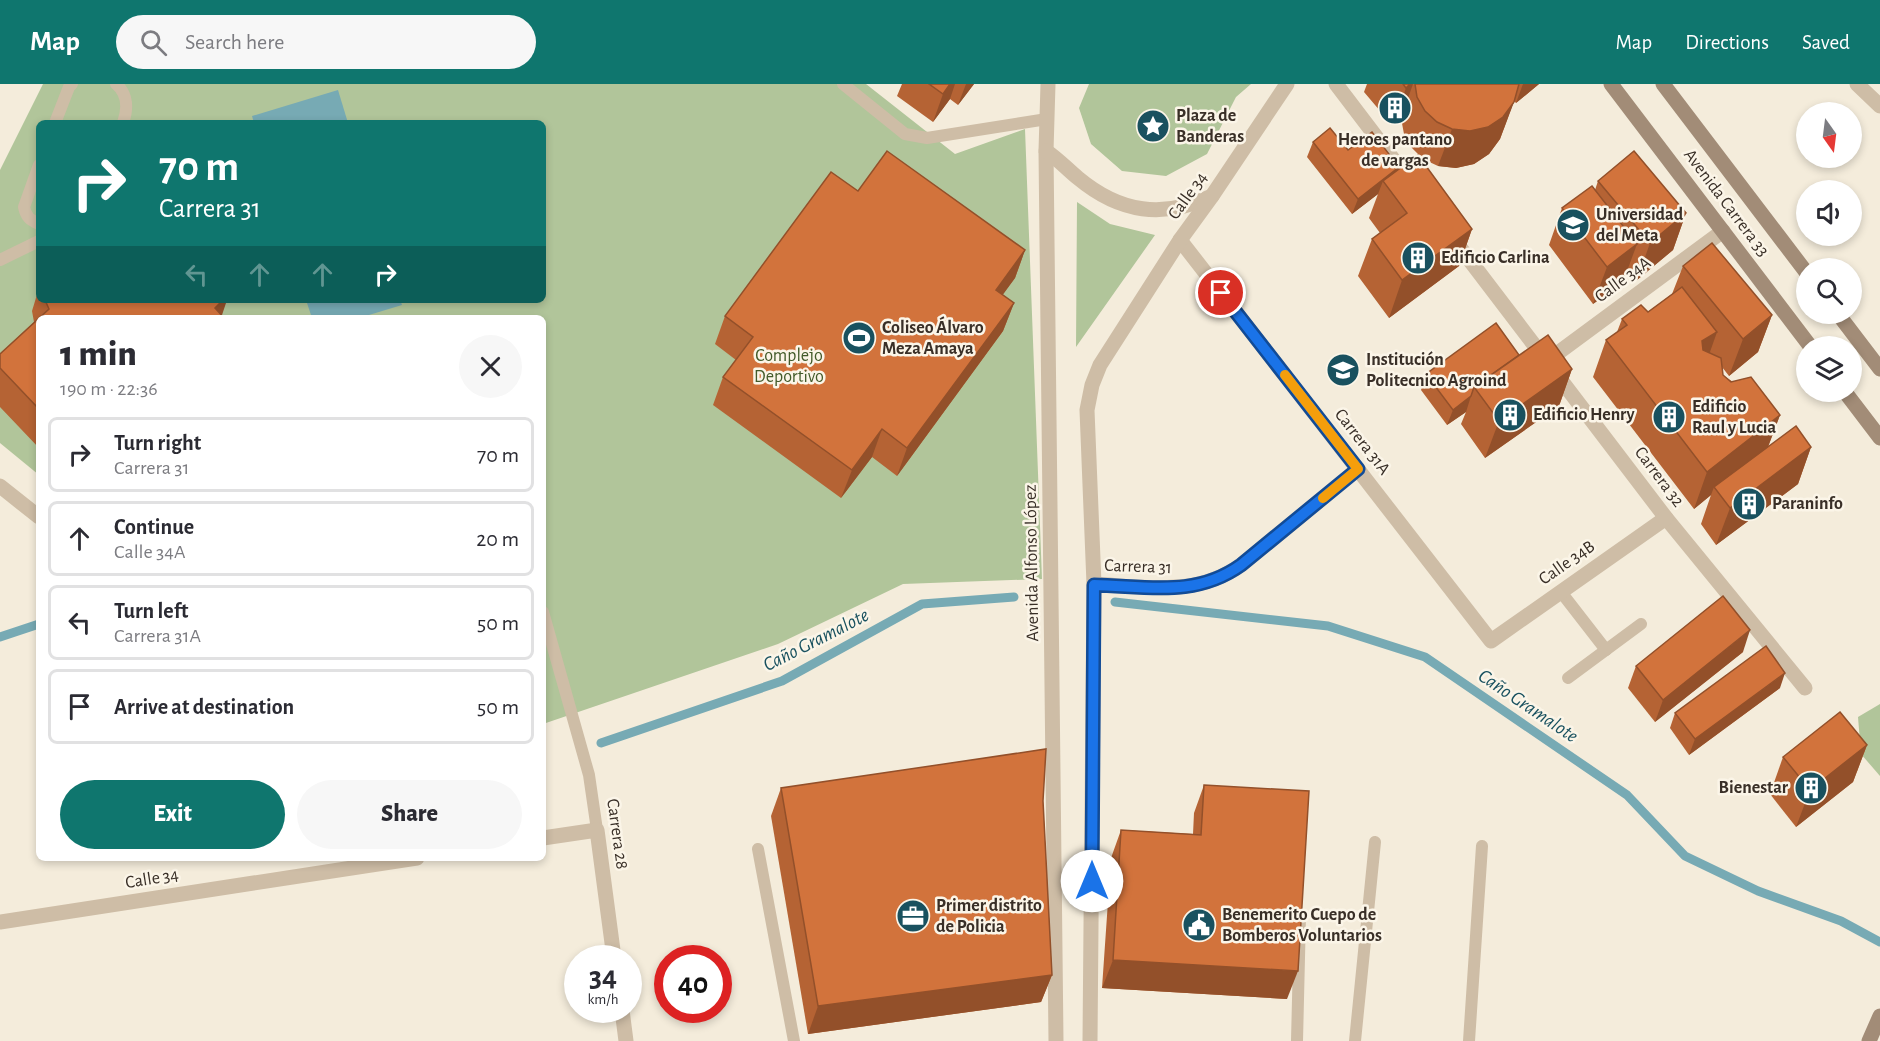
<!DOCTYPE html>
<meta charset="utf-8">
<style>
:root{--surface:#fff;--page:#f7f7f7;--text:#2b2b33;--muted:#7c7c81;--line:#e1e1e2;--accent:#0f766e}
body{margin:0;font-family:"Alegreya Sans",sans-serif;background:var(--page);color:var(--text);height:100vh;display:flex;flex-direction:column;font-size:22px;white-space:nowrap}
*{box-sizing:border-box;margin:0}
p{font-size:20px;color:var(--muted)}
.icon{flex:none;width:33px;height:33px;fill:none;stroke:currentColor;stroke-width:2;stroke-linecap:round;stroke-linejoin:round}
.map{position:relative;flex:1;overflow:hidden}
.side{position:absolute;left:36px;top:231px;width:510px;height:546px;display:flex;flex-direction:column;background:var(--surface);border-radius:9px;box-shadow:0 3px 9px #0003}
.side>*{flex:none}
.top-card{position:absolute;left:36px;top:36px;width:510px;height:183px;border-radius:9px;box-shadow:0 3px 9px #0003;background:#0f766e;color:#fff;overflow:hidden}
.needle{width:39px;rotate:166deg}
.fabs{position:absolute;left:1796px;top:18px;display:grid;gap:12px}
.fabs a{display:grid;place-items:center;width:66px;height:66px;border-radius:50%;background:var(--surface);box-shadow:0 3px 9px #0003;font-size:30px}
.speed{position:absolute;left:564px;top:861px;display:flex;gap:12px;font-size:30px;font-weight:700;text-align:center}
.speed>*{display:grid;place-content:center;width:78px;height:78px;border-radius:50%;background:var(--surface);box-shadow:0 3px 9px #0003;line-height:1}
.speed small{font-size:15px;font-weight:400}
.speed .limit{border:9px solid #d22;background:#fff;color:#111}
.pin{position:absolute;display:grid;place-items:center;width:51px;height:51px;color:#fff;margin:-26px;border:3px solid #fff;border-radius:50%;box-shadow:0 2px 6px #0007}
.me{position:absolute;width:66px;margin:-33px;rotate:0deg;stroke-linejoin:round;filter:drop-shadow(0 0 4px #0008)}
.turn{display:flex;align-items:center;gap:21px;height:126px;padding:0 24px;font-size:27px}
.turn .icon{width:78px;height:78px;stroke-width:2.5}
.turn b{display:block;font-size:42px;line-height:51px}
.lanes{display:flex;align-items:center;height:57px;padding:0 24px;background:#0003;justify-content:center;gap:30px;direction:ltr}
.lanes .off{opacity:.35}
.round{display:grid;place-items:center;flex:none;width:63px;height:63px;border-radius:32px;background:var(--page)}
.head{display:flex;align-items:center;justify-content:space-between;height:102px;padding:0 24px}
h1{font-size:36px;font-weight:800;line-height:45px}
.action{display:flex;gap:12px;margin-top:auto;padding:12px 24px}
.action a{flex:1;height:69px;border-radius:36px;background:var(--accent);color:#fff;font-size:24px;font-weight:800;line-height:69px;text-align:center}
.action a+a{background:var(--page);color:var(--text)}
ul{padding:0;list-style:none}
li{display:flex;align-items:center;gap:18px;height:75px;margin:0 12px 9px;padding:0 12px;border:3px solid var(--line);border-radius:9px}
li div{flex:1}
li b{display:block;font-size:22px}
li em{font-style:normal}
header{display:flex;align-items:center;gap:36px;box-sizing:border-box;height:84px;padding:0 30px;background:var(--accent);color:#fff}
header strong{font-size:28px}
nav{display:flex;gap:33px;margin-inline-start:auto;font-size:21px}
.search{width:420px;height:54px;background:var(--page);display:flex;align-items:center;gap:15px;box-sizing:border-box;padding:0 21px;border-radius:33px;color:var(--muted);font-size:22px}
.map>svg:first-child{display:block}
</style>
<header>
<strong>Map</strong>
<div class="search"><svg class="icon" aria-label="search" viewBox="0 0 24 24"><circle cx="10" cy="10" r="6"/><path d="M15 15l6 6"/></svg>Search here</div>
<nav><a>Map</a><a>Directions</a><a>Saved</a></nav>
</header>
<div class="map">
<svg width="1880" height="957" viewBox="0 0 1880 957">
<rect width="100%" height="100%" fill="#f4ecdb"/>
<!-- green -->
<g fill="#b1c59a" fill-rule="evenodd">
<path d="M43 0H866L955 70 1025 45 1042 495 903 500 778 560 543 640V234H39V391L0 359V86ZM39 39H543V216H39Z"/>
<polygon points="1089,0 1251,0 1236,13 1207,70 1166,92 1122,87 1091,60 1079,24"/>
<polygon points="1077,118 1110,140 1155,151 1076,263"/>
<polygon points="1880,620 1880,692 1861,670 1858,633"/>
</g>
<!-- water -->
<g fill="#77aab4">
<polygon points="338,6 348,39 254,39 252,32"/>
<polygon points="306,216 400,216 402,221 359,234 312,234"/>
</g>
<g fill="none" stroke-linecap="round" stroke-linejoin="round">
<!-- stream -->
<g stroke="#77aab4" stroke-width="9">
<polyline points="1115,518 1328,542 1425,573 1627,711 1685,772 1758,807 1841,837 1880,858"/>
<polyline points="0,553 39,540"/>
<polyline points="601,659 782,597 922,520 1014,513"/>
</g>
<!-- service -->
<g stroke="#cebda6" stroke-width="12">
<path d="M116 0C128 10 128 25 123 39"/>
<polyline points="843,0 905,50 927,54 1047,35"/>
<polyline points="55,39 69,3 72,0"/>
<path d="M39 81 24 123C26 133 30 136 39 140"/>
<polyline points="0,176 39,157"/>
<polyline points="1561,508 1606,566"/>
<polyline points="543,528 589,691 597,746"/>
<polyline points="1568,594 1641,540"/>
<polyline points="758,765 794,957"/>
<polyline points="1297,957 1300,832"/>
<polyline points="1355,957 1375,758"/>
<polyline points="1469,957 1482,762"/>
</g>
<!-- minor -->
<g stroke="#cebda6" stroke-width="15">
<polyline points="1336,0 1412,100"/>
<polyline points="1857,0 1880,22"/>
<polyline points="1452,153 1666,434 1805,604"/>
<polyline points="1180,156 1491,557 1666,434"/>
<polyline points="1547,277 1723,147"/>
<polyline points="0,402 39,433"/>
<path d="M1094 500C1146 503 1196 513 1241 481L1358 385"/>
<polyline points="543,754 597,746 614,874"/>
<polyline points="0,838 417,774"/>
<polyline points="622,926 626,957"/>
</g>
<!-- tertiary -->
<g stroke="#cebda6" stroke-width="15">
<polyline points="1048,0 1046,67 1056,957"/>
<path d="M1046 67C1058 75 1067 85 1078 94 1120 129 1163 135 1212 112"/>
<polyline points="1090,957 1094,500 1087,326 1092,301 1100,281 1180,156 1212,112 1287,0"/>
</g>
<!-- secondary -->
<g stroke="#a28c77" stroke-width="15">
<polyline points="1611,0 1810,262"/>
<polyline points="1663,0 1806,188"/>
<polyline points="1838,230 1880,285"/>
<polyline points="1845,308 1880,354"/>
<polyline points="1869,957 1880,932"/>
</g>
</g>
<!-- wall -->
<g fill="#b56334">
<polygon points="902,0 974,0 958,21 950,15 933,38 897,12"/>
<polygon points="1367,0 1539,0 1516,19 1514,17 1500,55 1489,70 1474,80 1456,84 1438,82 1423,75 1412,64 1404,50 1401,34 1392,41 1364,8"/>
<polygon points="1313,58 1348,66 1398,86 1472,145 1459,182 1389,234 1358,192 1372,155 1380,149 1369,134 1378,110 1352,130 1307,73"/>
<polygon points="1598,97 1686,129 1673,166 1637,196 1628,185 1623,198 1593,220 1549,161 1562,124 1595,106"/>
<polygon points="858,107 1025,166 1015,194 1002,211 1014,219 1003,247 897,392 872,373 841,414 713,321 723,293 736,276 715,260 725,232"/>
<polygon points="1683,182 1772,231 1758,268 1729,292 1722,283 1723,291 1780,331 1768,363 1811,363 1798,400 1716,461 1701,440 1711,411 1694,425 1593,293 1606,256 1617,248 1622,235 1648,228 1672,210"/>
<polygon points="39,204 39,216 227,216 39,234 39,364 0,323 0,270 34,238 32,227"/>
<polygon points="1519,271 1572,285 1559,322 1485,374 1461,340 1466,328 1447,341 1421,306 1426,290"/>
<polygon points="1743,568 1655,638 1628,604 1636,582"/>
<polygon points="1780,604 1689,671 1670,644 1675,629"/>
<polygon points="1867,661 1853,698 1796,743 1770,710 1783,673"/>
<polygon points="1204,701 1287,915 1102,904 1111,774 1121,746 1193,750 1194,729"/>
<polygon points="781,704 1043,717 1052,891 1041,918 808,950 771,732"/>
</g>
<!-- shaded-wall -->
<g fill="#93502a">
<polygon points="950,0 955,0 950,15 933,38 943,10"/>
<polygon points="966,0 974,0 958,21"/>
<polygon points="1410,0 1413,0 1401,34 1392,41 1406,4"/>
<polygon points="1523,0 1539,0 1516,19"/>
<polygon points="1514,18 1500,55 1489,70 1474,80 1456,84 1438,82 1452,45"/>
<polygon points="1399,83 1393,98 1383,97 1378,110 1352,130 1358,115"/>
<polygon points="1686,129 1673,166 1637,196 1650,159"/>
<polygon points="1472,145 1459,182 1389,234 1402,196"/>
<polygon points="1637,160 1623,198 1593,220 1607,183"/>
<polygon points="1025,166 1015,194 986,234 996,206"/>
<polygon points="223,216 227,216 221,234 215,224"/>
<polygon points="1014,219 1003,247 897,392 907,364"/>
<polygon points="1772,231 1758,268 1729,292 1743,255"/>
<polygon points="1717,248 1704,285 1702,257"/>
<polygon points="1572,285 1559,322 1485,374 1499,337"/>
<polygon points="1471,312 1466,328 1447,341 1453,326"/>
<polygon points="1780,331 1766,368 1714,403 1711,411 1694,425 1707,388"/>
<polygon points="882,345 872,373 841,414 852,386"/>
<polygon points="1811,363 1798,400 1716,461 1730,424"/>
<polygon points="1750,546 1743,568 1655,638 1663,616"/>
<polygon points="1785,589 1780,604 1689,671 1695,655"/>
<polygon points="1867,661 1853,698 1796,743 1810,706"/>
<polygon points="1113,876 1298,887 1287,915 1102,904"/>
<polygon points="1052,891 1041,918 808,950 818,922"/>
</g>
<!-- building -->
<g fill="#d2733c" stroke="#93502a" stroke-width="1.5">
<polygon points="929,0 950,0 943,10"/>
<polygon points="1403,0 1410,0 1406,4"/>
<polygon points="1415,0 1519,0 1514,18 1503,33 1488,43 1470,47 1452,45 1437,38 1425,27 1417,13"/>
<polygon points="1330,44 1348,66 1372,48 1399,83 1358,115 1313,58"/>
<polygon points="887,67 1025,166 996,206 1014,219 907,364 882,345 852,386 723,293 753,253 725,232 831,88 858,107"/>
<polygon points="1634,67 1686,129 1650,159 1598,97"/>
<polygon points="1418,71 1472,145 1402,196 1372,155 1407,129 1383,97"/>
<polygon points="1592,102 1637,160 1607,183 1562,124"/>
<polygon points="1712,159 1772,231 1743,255 1683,182"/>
<polygon points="1682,203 1717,248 1702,257 1703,266 1721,274 1723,291 1731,298 1751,293 1780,331 1707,388 1606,256 1627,241 1622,235 1641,221 1648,228"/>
<polygon points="45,216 223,216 215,224 224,234 39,234 39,325 0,284 0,270 49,225"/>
<polygon points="1496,239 1519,271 1474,303 1471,312 1453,326 1426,290"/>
<polygon points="1548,251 1572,285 1499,337 1474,303"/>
<polygon points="1796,342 1811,363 1730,424 1714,403"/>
<polygon points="1723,512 1750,546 1663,616 1636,582"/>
<polygon points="1766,562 1785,589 1695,655 1675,629"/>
<polygon points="1840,628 1867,661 1810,706 1783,673"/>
<polygon points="1046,665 1043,717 1052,891 818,922 781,704"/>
<polygon points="1204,701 1309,707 1298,887 1113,876 1121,746 1201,751"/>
</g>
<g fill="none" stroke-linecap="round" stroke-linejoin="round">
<!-- route casing -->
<g stroke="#114b97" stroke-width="15">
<path id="route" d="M1092 797 1094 501C1147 502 1195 514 1241 481L1358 385 1221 209"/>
</g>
<!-- route -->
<use href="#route" stroke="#1a73e8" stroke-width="10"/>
<!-- slow -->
<polyline stroke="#f59e0b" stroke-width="10" points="1285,291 1358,385 1323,414"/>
</g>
<!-- icons -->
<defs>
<g id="building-disc" transform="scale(1.725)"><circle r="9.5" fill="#19515f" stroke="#fbf5e8"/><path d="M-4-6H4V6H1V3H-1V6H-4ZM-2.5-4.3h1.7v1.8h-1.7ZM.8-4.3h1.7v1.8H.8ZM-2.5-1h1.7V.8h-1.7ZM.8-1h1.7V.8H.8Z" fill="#fff"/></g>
<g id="sight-disc" transform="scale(1.725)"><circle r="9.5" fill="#19515f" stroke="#fbf5e8"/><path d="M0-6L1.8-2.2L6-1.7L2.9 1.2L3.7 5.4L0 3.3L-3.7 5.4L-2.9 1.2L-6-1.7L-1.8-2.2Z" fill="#fff"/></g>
<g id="university-disc" transform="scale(1.725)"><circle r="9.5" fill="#19515f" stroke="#fbf5e8"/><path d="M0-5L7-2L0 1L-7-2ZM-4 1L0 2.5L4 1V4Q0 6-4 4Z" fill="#fff"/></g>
<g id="stadium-disc" transform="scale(1.725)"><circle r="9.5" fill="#19515f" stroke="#fbf5e8"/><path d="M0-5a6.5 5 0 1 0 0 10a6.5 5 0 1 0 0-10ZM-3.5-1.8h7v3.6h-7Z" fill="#fff"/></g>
<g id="school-disc" transform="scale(1.725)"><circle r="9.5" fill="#19515f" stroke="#fbf5e8"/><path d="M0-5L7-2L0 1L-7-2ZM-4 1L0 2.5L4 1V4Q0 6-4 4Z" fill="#fff"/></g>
<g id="office-disc" transform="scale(1.725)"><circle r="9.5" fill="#19515f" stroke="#fbf5e8"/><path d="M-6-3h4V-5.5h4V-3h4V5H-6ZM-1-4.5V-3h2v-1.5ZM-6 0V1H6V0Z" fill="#fff"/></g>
<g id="civic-disc" transform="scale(1.725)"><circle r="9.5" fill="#19515f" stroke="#fbf5e8"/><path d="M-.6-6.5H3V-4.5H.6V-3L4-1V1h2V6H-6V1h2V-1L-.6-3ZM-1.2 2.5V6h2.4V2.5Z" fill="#fff"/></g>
</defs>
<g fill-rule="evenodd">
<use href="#building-disc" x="1395" y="24"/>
<use href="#sight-disc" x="1153" y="42"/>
<use href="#university-disc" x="1573" y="141"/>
<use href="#building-disc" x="1418" y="174"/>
<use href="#stadium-disc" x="859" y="254"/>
<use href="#school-disc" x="1343" y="286"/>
<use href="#building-disc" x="1510" y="331"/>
<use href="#building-disc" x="1669" y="333"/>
<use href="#building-disc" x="1749" y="420"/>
<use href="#building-disc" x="1811" y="704"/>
<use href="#office-disc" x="913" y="832"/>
<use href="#civic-disc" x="1199" y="841"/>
</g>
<g text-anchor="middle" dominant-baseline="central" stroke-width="5" stroke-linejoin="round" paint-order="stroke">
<!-- poi labels -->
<g font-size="18" font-weight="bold" fill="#392f27" stroke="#fbf5e8" text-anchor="start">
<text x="1176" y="32">Plaza de<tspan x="1176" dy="21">Banderas</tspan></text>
<text x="1395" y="56" text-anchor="middle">Heroes pantano<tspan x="1395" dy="21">de vargas</tspan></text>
<text x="1596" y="131">Universidad<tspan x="1596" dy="21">del Meta</tspan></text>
<text x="1441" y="174">Edificio Carlina</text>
<text x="882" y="244">Coliseo Álvaro<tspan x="882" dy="21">Meza Amaya</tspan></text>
<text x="1366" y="276">Institución<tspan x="1366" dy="21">Politecnico Agroind</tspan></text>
<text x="1692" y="323">Edificio<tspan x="1692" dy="21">Raul y Lucia</tspan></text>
<text x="1533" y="331">Edificio Henry</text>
<text x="1772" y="420">Paraninfo</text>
<text x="1788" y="704" text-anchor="end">Bienestar</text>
<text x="936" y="822">Primer distrito<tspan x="936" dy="21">de Policia</tspan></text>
<text x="1222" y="831">Benemerito Cuepo de<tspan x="1222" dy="21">Bomberos Voluntarios</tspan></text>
</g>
<!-- street labels -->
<g font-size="18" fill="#392f27" stroke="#fbf5e8">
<text transform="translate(1188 112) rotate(-54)">Calle 34</text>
<text transform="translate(1726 119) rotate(53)">Avenida Carrera 33</text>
<text transform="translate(1623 196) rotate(-36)">Calle 34A</text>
<text transform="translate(1362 358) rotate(52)">Carrera 31A</text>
<text transform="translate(1659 393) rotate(53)">Carrera 32</text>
<text transform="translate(1032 479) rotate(-91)">Avenida Alfonso López</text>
<text transform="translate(1567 479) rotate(-35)">Calle 34B</text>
<text transform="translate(1138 483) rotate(2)">Carrera 31</text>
<text transform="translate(617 750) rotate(82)">Carrera 28</text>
<text transform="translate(152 795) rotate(-9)">Calle 34</text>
</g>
<!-- park labels -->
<g font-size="18" fill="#425a29" stroke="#fbf5e8">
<text x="789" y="272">Complejo<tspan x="789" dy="21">Deportivo</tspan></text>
</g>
<!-- water labels -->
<g font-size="20" font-style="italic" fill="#19515f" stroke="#fbf5e8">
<text transform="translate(816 556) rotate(-27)">Caño Gramalote</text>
<text transform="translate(1528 622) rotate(34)">Caño Gramalote</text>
</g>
</g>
</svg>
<div class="fabs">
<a><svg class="needle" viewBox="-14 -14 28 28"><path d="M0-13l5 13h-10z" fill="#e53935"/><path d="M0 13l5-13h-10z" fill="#7c7c81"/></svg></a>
<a><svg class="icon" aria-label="sound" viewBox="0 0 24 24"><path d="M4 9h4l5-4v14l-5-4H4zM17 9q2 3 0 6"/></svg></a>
<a><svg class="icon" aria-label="search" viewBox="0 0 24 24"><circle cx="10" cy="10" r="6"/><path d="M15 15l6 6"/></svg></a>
<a><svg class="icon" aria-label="layers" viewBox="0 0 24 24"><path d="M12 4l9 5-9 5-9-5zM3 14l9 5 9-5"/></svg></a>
</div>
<div class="speed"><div>34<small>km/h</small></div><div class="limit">40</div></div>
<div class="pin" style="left:1221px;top:209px;background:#d93025"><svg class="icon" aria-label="arrive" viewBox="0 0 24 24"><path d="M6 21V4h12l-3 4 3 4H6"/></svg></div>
<svg class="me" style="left:1092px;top:797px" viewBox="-20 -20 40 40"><circle r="19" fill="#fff"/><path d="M0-13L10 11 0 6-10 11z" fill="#1a73e8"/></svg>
<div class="top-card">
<div class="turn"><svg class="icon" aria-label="right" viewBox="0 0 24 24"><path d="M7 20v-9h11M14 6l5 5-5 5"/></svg><div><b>70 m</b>Carrera 31</div></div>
<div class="lanes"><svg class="icon off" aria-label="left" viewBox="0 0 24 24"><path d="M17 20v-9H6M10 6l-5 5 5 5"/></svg><svg class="icon off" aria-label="ahead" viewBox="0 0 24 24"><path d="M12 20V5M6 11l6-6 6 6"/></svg><svg class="icon off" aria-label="ahead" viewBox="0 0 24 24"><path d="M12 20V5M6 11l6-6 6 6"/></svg><svg class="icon" aria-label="right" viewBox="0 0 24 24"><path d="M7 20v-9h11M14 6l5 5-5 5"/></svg></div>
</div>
<section class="side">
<div class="head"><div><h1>1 min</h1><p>190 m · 22:36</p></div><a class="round"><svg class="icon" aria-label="close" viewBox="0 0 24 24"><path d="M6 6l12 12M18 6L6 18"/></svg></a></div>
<ul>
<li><svg class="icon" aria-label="right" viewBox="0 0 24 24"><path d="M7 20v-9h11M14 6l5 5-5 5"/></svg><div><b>Turn right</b><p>Carrera 31</p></div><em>70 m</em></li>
<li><svg class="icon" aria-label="ahead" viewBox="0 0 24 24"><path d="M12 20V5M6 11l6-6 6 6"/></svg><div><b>Continue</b><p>Calle 34A</p></div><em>20 m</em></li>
<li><svg class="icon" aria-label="left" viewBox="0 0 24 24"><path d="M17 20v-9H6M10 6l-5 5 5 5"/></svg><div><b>Turn left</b><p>Carrera 31A</p></div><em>50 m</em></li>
<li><svg class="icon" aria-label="arrive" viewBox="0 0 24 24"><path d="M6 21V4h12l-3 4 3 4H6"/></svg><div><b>Arrive at destination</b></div><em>50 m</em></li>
</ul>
<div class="action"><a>Exit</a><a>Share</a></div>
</section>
</div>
